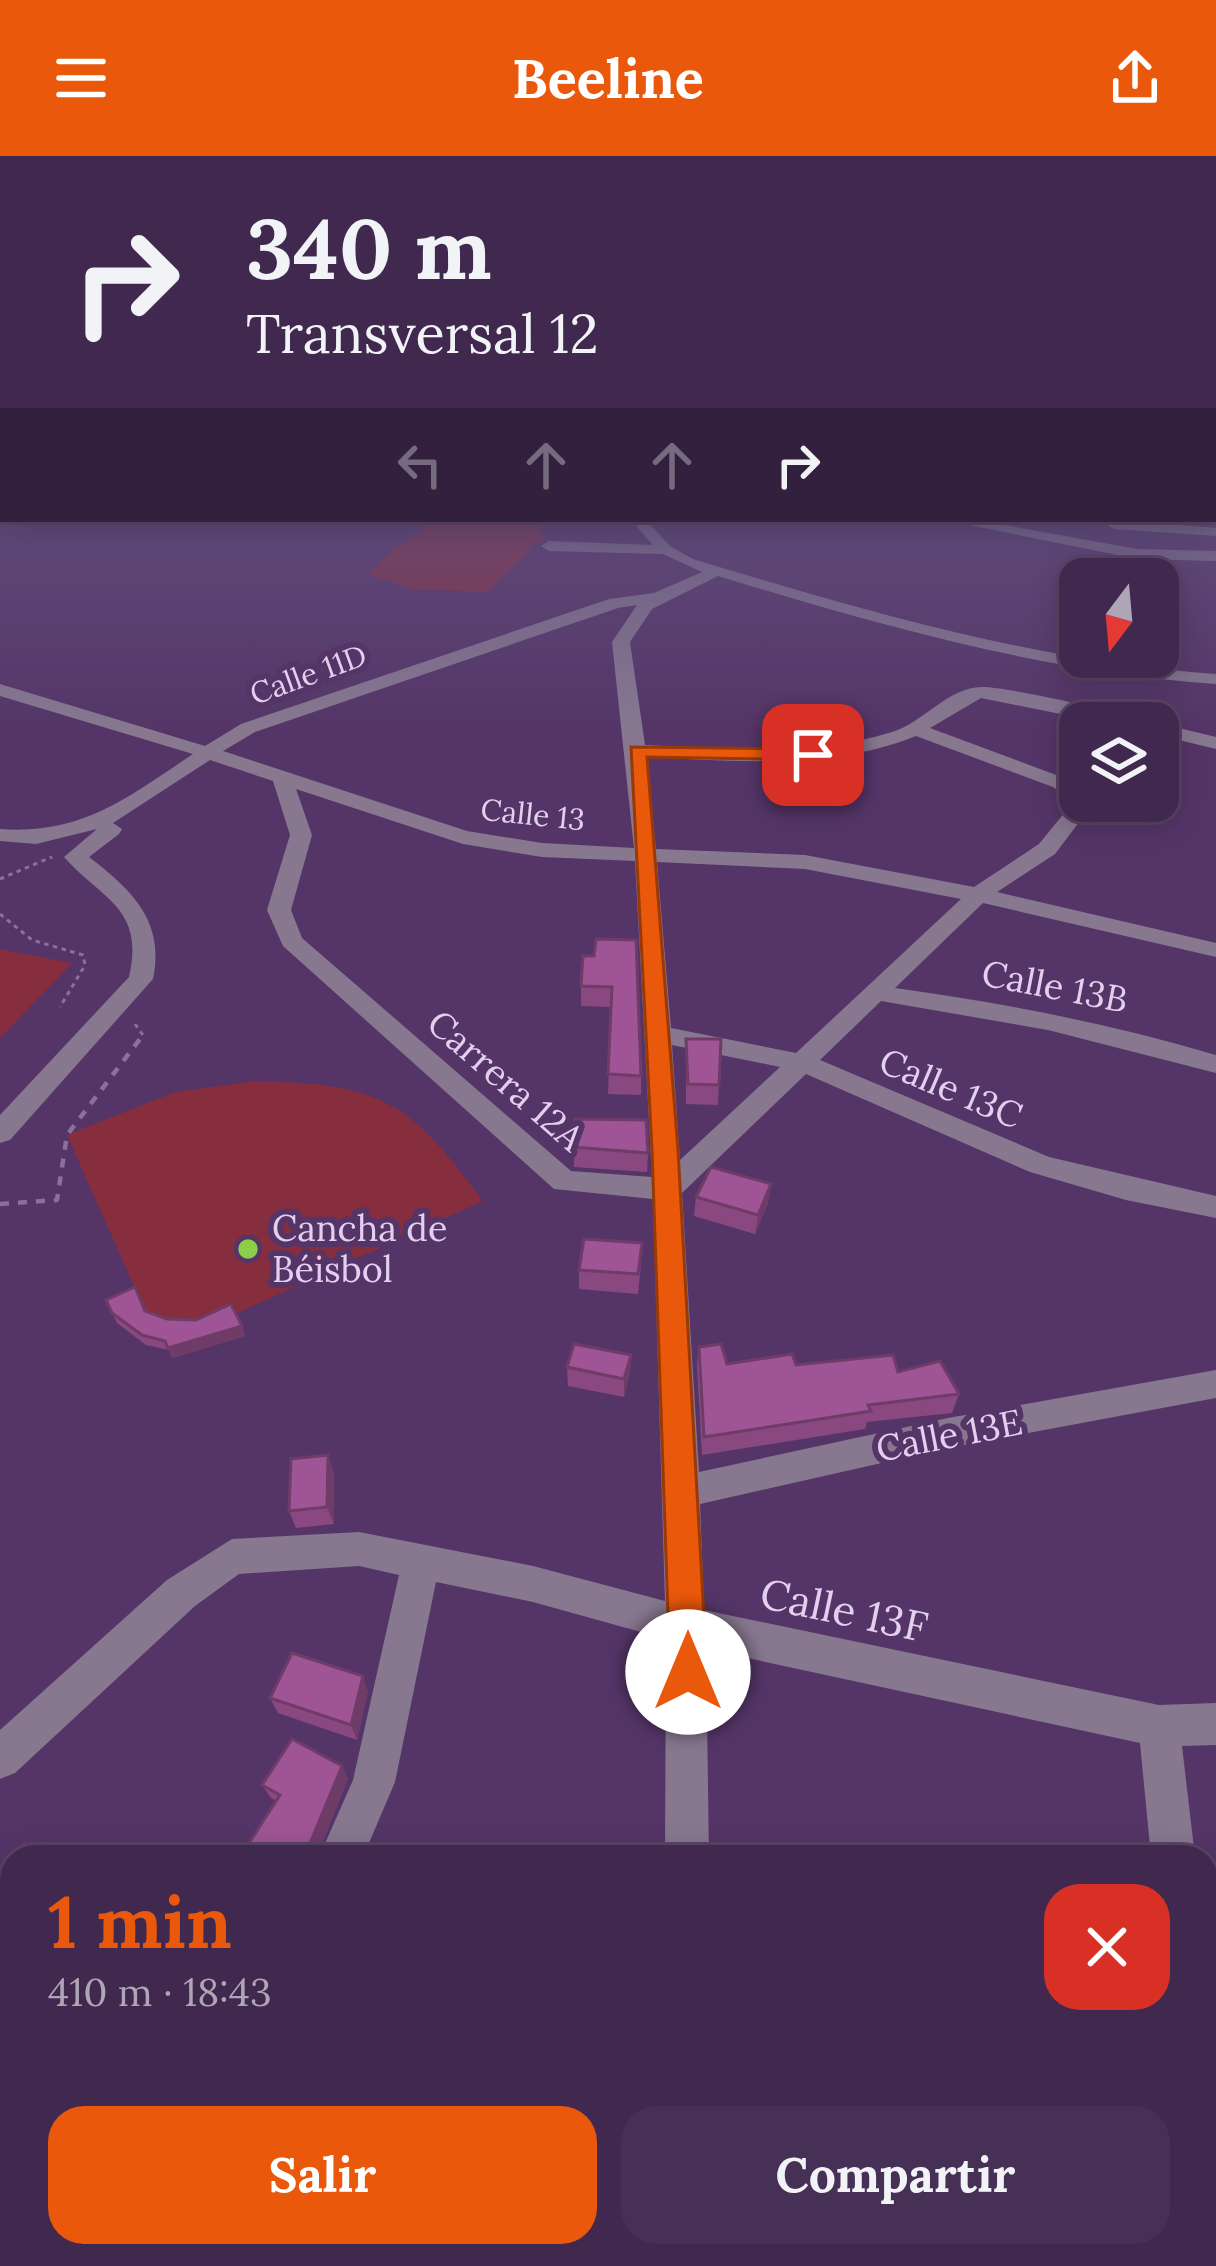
<!DOCTYPE html>
<html lang="es">
<meta charset="utf-8">
<style>
:root{--surface:#40284e;--page:#473055;--text:#f1f3f6;--muted:#aea6b6;--line:#594466;--accent:#ea580c}
body{margin:0;font-family:Lora,serif;background:var(--page);color:var(--text);height:100vh;display:flex;flex-direction:column;font-size:45px;white-space:nowrap}
*{box-sizing:border-box;margin:0}
p{font-size:39px;color:var(--muted)}
.icon{flex:none;width:66px;height:66px;fill:none;stroke:currentColor;stroke-width:2;stroke-linecap:round;stroke-linejoin:round}
.map{position:relative;flex:1;overflow:hidden}
.drawer{position:absolute;left:0px;top:1689px;width:1218px;height:423px;display:flex;flex-direction:column;background:var(--surface);border-radius:36px 36px 0 0;box-shadow:0 6px 30px #0003,0 0 0 3px var(--line)}
.drawer>*{flex:none}
.hud{position:absolute;left:0px;top:0px;width:1218px;height:366px;box-shadow:0 6px 30px #0003,0 0 0 3px var(--line);background:#40284e;color:var(--text);overflow:hidden}
.needle{width:78px;rotate:196deg}
.fabs{position:absolute;left:1059px;top:402px;display:grid;gap:24px}
.fabs a{display:grid;place-items:center;width:120px;height:120px;border-radius:24px;background:var(--surface);box-shadow:0 6px 30px #0003,0 0 0 3px var(--line);font-size:60px}
.pin{position:absolute;display:grid;place-items:center;width:102px;height:102px;color:#fff;margin:-51px;border-radius:24px;box-shadow:0 6px 18px #0006}
.me{position:absolute;width:132px;margin:-66px;rotate:0deg;stroke-linejoin:round;filter:drop-shadow(0 0 9px #0008)}
.turn{display:flex;align-items:center;gap:42px;height:252px;padding:0 48px;font-size:54px}
.turn .icon{width:156px;height:156px;stroke-width:2.5}
.turn b{display:block;font-size:84px;line-height:102px}
.lanes{display:flex;align-items:center;height:114px;padding:0 48px;background:#0003;justify-content:center;gap:60px;direction:ltr}
.lanes .off{opacity:.35}
.round{display:grid;place-items:center;flex:none;width:126px;height:126px;border-radius:36px;background:var(--page)}
.headline{display:flex;align-items:center;justify-content:space-between;height:204px;padding:0 48px}
h1{font-size:72px;font-weight:700;line-height:90px;color:var(--accent)}
.primary-button{display:flex;gap:24px;margin-top:auto;padding:24px 48px}
.primary-button a{flex:1;height:138px;border-radius:36px;background:var(--accent);color:#fff;font-size:48px;font-weight:700;line-height:138px;text-align:center}
.primary-button a+a{background:var(--page);color:var(--text)}
header{display:flex;justify-content:space-between;align-items:center;height:156px;padding:0 48px;background:var(--accent);color:#fff;font-size:54px;font-weight:700}
.map>svg:first-child{display:block}
</style>
<header><svg class="icon" aria-label="menu" viewBox="0 0 24 24"><path d="M4 6h16M4 12h16M4 18h16"/></svg>Beeline<svg class="icon" aria-label="share" viewBox="0 0 24 24"><path d="M12 15V3M7 8l5-5 5 5M5 13v7h14v-7"/></svg></header>
<div class="map">
<svg width="1216" height="2110" viewBox="0 0 1216 2110">
<rect width="100%" height="100%" fill="#553568"/>
<!-- green -->
<g fill="#862d3e">
<polygon points="434,363 540,363 543,387 531,388 529,396 488,436 412,433 368,418 394,392 422,374 419,367"/>
<polygon points="0,793 72,807 0,882"/>
<path d="M256 925C384 928 408 945 483 1045L200 1174 149 1164 67 979 175 936Z"/>
</g>
<g fill="none" stroke-linecap="round" stroke-linejoin="round">
<!-- path-far1 -->
<g stroke="#8a709b" stroke-width="3" stroke-dasharray="4.5 4.5" stroke-linecap="butt">
<polyline points="0,723 52,701"/>
<polyline points="0,758 32,784 83,799 85,809 60,851"/>
<polyline points="135,868 145,882"/>
</g>
<!-- path -->
<polyline stroke="#8a709b" stroke-width="4.5" stroke-dasharray="9 9" stroke-linecap="butt" points="0,1048 57,1044 67,979 143,879"/>
<!-- minor -->
<g fill="#877890" fill-rule="evenodd">
<rect x="1215" y="291" width="1" height="8"/>
<rect x="1215" y="350" width="1" height="8"/>
<path d="M630 363H645L671 391 693 403C865 455 1035 505 1216 518V528C1044 516 882 470 718 420L652 453 630 486 645 589C726 593 813 601 892 576 923 567 948 531 982 531 1003 530 1129 557 1143 567H1105L981 542 930 572 1067 623 1080 631V645H1095L1055 698 997 736 1216 787V801L983 747 895 832C1004 847 1111 868 1216 899V917L1048 874 881 845 820 904 1049 1001 1216 1040V1062L1126 1044 1030 1016 806 918 682 1037 699 1316 948 1262 1216 1214V1242L948 1292 700 1348 704 1454 1159 1549 1216 1547V1589L1182 1590 1195 1701H1151L1140 1587 706 1493 709 1701H665L666 1483 533 1446 436 1426 395 1626 363 1701H319L353 1624 399 1419 359 1410 239 1418 195 1450 15 1617 0 1623V1574L167 1424 232 1383 359 1376 533 1410 665 1445 653 1043 554 1033 283 790 267 754 290 679 273 625 210 604 113 667 122 673 119 678 89 701C132 734 165 765 153 823L10 984 0 987V959L129 821C145 751 102 744 64 701L97 673 36 688 0 685V673C82 679 127 642 193 598L0 540V528L205 590 241 568 609 443 654 437 702 416 663 398 549 395 541 390 549 385 653 389ZM637 449 612 486 634 692 542 687 467 675 223 595 255 576 618 452ZM916 580 1053 631 1074 645 1039 688 974 731 805 699 656 693 646 601C735 605 832 614 916 580ZM296 633 463 688 542 701 635 705 652 1021 571 1015 302 782 291 754 312 679ZM657 706 805 713 961 743 796 897 671 872ZM672 889 780 911 680 1004Z"/>
<polygon points="940,363 971,363 1137,393 1216,395 1216,405 1137,403"/>
<polygon points="1108,363 1216,372 1216,380 1114,373 1107,369"/>
<polygon points="1158,567 1216,581 1216,593 1158,579"/>
<polygon points="0,1755 12,1760 12,1813 0,1808"/>
<polygon points="1206,1872 1216,1876 1216,1924 1206,1920"/>
<polygon points="311,2100 372,2100 376,2110 316,2110"/>
<polygon points="636,2100 690,2100 689,2110 635,2110"/>
<polygon points="1120,2100 1174,2100 1172,2110 1118,2110"/>
</g>
<!-- major -->
<polygon fill="#c6a8da" fill-rule="evenodd" points="0,279 3,279 0,287"/>
</g>
<!-- wall -->
<g fill="#894980">
<polygon points="596,783 641,920 641,939 608,938 611,851 581,850 581,830 594,800"/>
<polygon points="686,883 719,929 718,949 686,948"/>
<polygon points="574,991 648,997 647,1016 574,1011"/>
<polygon points="771,1028 768,1047 755,1078 694,1060 696,1041"/>
<polygon points="641,1107 638,1138 579,1133 579,1114"/>
<polygon points="106,1144 167,1163 245,1180 172,1202 169,1194 146,1189 117,1167"/>
<polygon points="699,1191 727,1208 796,1209 898,1216 959,1238 952,1257 867,1266 865,1273 702,1299 697,1209"/>
<polygon points="631,1199 630,1217 624,1241 568,1230 567,1211"/>
<polygon points="334,1317 334,1368 296,1372 289,1355"/>
<polygon points="368,1535 357,1584 278,1557 270,1542"/>
<polygon points="342,1610 348,1623 277,1645 271,1642 262,1629"/>
</g>
<!-- shaded-wall -->
<g fill="#6f3c68">
<polygon points="3,326 3,360 0,362 0,327"/>
<polygon points="771,1028 768,1047 755,1078 758,1059"/>
<polygon points="242,1170 245,1180 172,1202 168,1192"/>
<polygon points="631,1199 630,1217 624,1241 624,1223"/>
<polygon points="328,1299 334,1317 334,1368 327,1351"/>
<polygon points="363,1520 368,1535 357,1584 351,1569"/>
<polygon points="342,1610 348,1623 317,1701 303,1701"/>
<polygon points="229,2100 238,2100 250,2110 241,2110"/>
</g>
<!-- building -->
<g fill="#9f5595" stroke="#6f3c68" stroke-width="3">
<polygon points="596,783 636,784 641,920 608,918 612,831 581,830 583,800 594,800"/>
<polygon points="686,883 721,883 719,929 688,928"/>
<polygon points="575,963 646,964 648,997 574,991"/>
<polygon points="711,1011 771,1028 758,1059 696,1041"/>
<polygon points="584,1083 642,1087 638,1118 579,1114"/>
<polygon points="135,1131 145,1155 167,1163 196,1164 231,1148 242,1170 168,1192 165,1185 142,1179 112,1157 106,1144"/>
<polygon points="574,1188 631,1199 624,1223 567,1211"/>
<polygon points="721,1188 727,1208 792,1198 796,1209 893,1199 898,1216 940,1205 959,1238 868,1249 871,1255 704,1281 699,1191"/>
<polygon points="328,1299 327,1351 289,1355 291,1303"/>
<polygon points="292,1497 363,1520 351,1569 270,1542"/>
<polygon points="292,1583 342,1610 308,1692 303,1701 240,1701 280,1639 262,1629"/>
<polygon points="25,1688 41,1701 14,1701"/>
<polygon points="88,1694 96,1701 82,1701"/>
<polygon points="12,1703 12,1766 0,1755 0,1717"/>
<polygon points="108,2100 229,2100 241,2110 101,2110"/>
</g>
<!-- sky -->
<linearGradient id="sky" x2="0" y2="1"><stop stop-color="#2f1d39"/><stop offset="0.49" stop-color="#625180"/><stop offset="1" stop-color="#625180" stop-opacity="0"/></linearGradient>
<rect width="1216" height="574" fill="url(#sky)"/>
<!-- route -->
<polygon fill="#ea580c" stroke="#983908" stroke-width="3" points="631,591 813,593 822,599 813,604 647,601 678,994 707,1516 701,1529 688,1535 675,1529 670,1516 652,994"/>
<!-- markers -->
<circle fill="#8bce47" stroke="#553568" stroke-width="4.5" cx="248" cy="1093" r="12"/>
<g text-anchor="middle" dominant-baseline="central" stroke-width="12" stroke-linejoin="round" paint-order="stroke">
<!-- far-street labels -->
<g font-size="30" fill="#e2d0ee" stroke="#553568">
<text transform="translate(308 518) rotate(-20)">Calle 11D</text>
<text transform="translate(533 658) rotate(6)">Calle 13</text>
</g>
<!-- street labels -->
<g font-size="36" fill="#e2d0ee" stroke="#553568">
<text transform="translate(1055 830) rotate(11)">Calle 13B</text>
<text transform="translate(506 924) rotate(41)">Carrera 12A</text>
<text transform="translate(951 932) rotate(23)">Calle 13C</text>
<text transform="translate(949 1279) rotate(-11)">Calle 13E</text>
</g>
<!-- poi labels -->
<g font-size="36" fill="#e2d0ee" stroke="#553568" text-anchor="start">
<text x="272" y="1072">Cancha de<tspan x="272" dy="41">Béisbol</tspan></text>
</g>
<!-- near-street labels -->
<g font-size="42" fill="#e2d0ee" stroke="#553568">
<text transform="translate(844 1454) rotate(12)">Calle 13F</text>
</g>
</g>
</svg>
<div class="fabs">
<a><svg class="needle" viewBox="-14 -14 28 28"><path d="M0-13l5 13h-10z" fill="#e53935"/><path d="M0 13l5-13h-10z" fill="#aea6b6"/></svg></a>
<a><svg class="icon" aria-label="layers" viewBox="0 0 24 24"><path d="M12 4l9 5-9 5-9-5zM3 14l9 5 9-5"/></svg></a>
</div>
<div class="pin" style="left:813px;top:599px;background:#d93025"><svg class="icon" aria-label="arrive" viewBox="0 0 24 24"><path d="M6 21V4h12l-3 4 3 4H6"/></svg></div>
<svg class="me" style="left:688px;top:1516px" viewBox="-20 -20 40 40"><circle r="19" fill="#fff"/><path d="M0-13L10 11 0 6-10 11z" fill="#ea580c"/></svg>
<div class="hud">
<div class="turn"><svg class="icon" aria-label="right" viewBox="0 0 24 24"><path d="M7 20v-9h11M14 6l5 5-5 5"/></svg><div><b>340 m</b>Transversal 12</div></div>
<div class="lanes"><svg class="icon off" aria-label="left" viewBox="0 0 24 24"><path d="M17 20v-9H6M10 6l-5 5 5 5"/></svg><svg class="icon off" aria-label="ahead" viewBox="0 0 24 24"><path d="M12 20V5M6 11l6-6 6 6"/></svg><svg class="icon off" aria-label="ahead" viewBox="0 0 24 24"><path d="M12 20V5M6 11l6-6 6 6"/></svg><svg class="icon" aria-label="right" viewBox="0 0 24 24"><path d="M7 20v-9h11M14 6l5 5-5 5"/></svg></div>
</div>
<section class="drawer">
<div class="headline"><div><h1>1 min</h1><p>410 m · 18:43</p></div><a class="round" style="background:#d93025;color:#fff"><svg class="icon" aria-label="close" viewBox="0 0 24 24"><path d="M6 6l12 12M18 6L6 18"/></svg></a></div>
<div class="primary-button"><a>Salir</a><a>Compartir</a></div>
</section>
</div>
